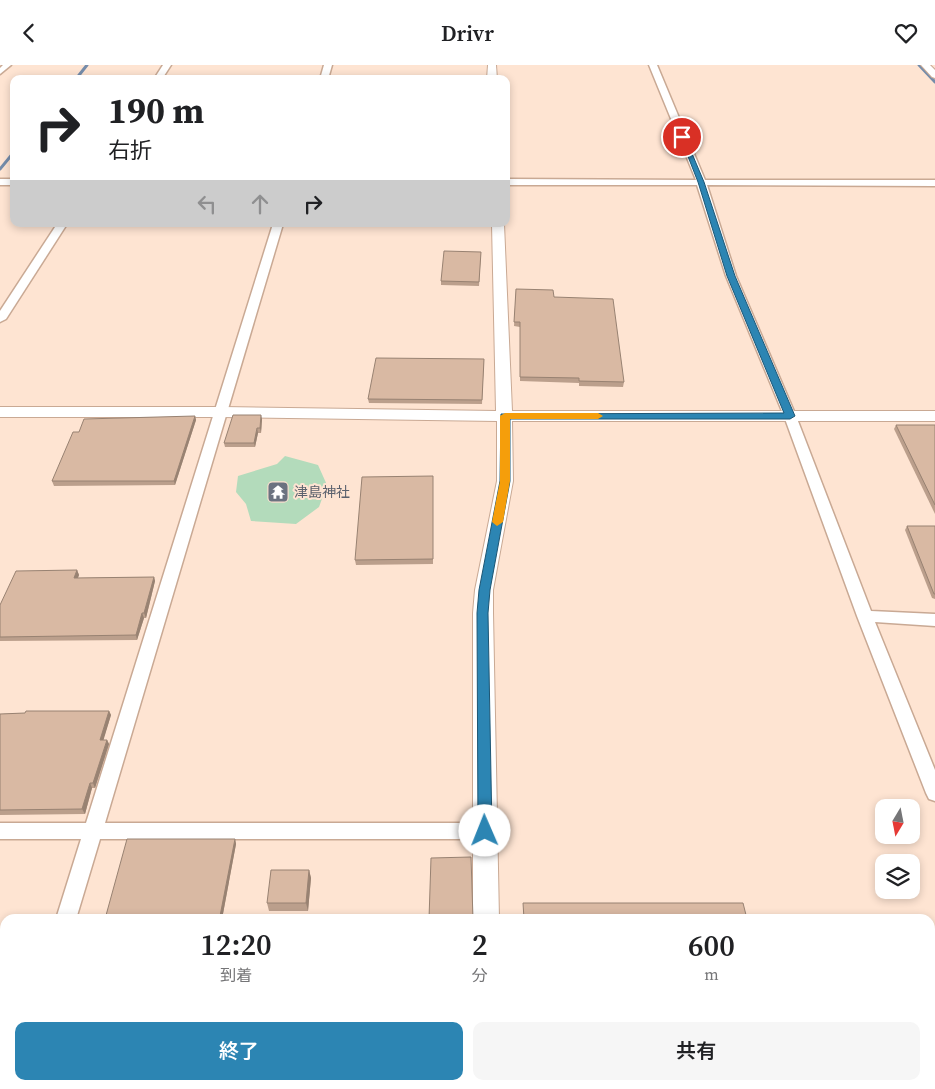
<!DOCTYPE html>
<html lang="ja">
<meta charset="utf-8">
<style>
:root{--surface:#fff;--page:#f6f6f6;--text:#202124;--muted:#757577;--accent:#2c85b3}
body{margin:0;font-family:"Source Serif 4","Noto Sans JP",serif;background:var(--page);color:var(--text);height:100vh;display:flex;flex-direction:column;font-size:19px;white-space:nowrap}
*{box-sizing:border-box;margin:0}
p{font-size:16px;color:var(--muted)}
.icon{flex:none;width:28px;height:28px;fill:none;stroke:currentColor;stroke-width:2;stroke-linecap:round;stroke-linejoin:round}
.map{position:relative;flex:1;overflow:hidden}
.panel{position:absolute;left:0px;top:849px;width:935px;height:176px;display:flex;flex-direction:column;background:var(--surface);border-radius:15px 15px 0 0;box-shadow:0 2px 8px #0003}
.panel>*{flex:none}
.guide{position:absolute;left:10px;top:10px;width:500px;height:152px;border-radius:10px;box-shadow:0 2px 8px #0003;background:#fff;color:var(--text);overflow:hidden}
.needle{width:32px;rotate:190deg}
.tools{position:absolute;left:875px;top:734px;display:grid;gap:10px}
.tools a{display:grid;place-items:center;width:45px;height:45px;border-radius:10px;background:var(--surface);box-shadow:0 2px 8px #0003;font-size:25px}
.pin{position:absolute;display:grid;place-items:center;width:42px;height:42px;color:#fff;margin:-21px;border:2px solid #fff;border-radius:50%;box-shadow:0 1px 5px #0007}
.me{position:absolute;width:55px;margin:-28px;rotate:359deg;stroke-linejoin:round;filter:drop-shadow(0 0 4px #0008)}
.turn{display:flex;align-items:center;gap:18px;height:105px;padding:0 15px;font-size:22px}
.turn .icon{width:65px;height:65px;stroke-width:2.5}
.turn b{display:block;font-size:35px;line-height:42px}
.lanes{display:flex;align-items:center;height:48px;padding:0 15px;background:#0003;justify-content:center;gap:25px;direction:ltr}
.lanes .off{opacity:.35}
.eta{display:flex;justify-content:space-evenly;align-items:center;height:85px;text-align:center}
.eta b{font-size:30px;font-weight:600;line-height:35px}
.button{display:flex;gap:10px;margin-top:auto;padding:10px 15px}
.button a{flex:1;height:58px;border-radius:10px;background:var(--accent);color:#fff;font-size:20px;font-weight:600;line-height:58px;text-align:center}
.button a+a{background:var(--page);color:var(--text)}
header{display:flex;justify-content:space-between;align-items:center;height:65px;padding:0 15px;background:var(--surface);font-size:22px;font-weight:600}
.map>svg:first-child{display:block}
</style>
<header><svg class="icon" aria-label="back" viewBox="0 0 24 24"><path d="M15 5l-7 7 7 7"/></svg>Drivr<svg class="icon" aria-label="heart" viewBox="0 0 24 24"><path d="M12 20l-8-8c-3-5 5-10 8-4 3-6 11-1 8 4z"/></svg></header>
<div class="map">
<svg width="935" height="1024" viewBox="0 0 935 1024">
<rect width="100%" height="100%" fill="#fee4d2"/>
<!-- green -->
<polygon fill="#b3dbbb" points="285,391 318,400 327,420 319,442 296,459 251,456 246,439 236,427 238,411 277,399"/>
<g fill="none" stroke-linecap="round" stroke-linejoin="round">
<!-- stream -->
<g stroke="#758caa" stroke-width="3">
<polyline points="919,0 935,17"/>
<polyline points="76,14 87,0"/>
<polyline points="0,104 14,87"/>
</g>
<!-- minor casing -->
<g stroke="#c9a994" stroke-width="3">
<g id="minor">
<polygon points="3,0 11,0 0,9 0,3"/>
<polygon points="163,0 171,0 162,14 154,14"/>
<polygon points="324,0 332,0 328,14 320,14"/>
<polygon points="649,0 657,0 705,115 935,115 935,121 707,120 736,211 796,351 871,546 935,549 935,561 875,557 935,705 935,736 929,734 926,728 857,551 784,351 726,211 697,120 506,120 506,114 696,115"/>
<rect x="0" y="114" width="14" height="6"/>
<polygon points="57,159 67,159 6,254 0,257 0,246"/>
<polygon points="273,159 283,159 105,758 485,758 492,760 494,766 492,772 485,774 100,774 76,854 56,854 81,774 0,774 0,758 86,758"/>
<polygon points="6,1020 28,1020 27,1024 5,1024"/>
</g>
</g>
<!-- tertiary casing -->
<g stroke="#c9a994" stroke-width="2">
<g id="tertiary">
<polygon points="488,0 496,0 497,14 487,14"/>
<polygon points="921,0 930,0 935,5 935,13 932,12"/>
<polygon points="492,159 504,159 512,346 935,346 935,356 512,356 513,416 493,525 493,548 499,854 473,854 473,548 475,525 497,416 497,356 222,352 0,352 0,342 222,342 496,346"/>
<rect x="468" y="1020" width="28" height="4"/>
</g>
</g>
<!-- minor -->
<use href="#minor" fill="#fff" fill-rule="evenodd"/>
<!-- tertiary -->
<use href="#tertiary" fill="#fff" fill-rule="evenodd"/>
</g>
<!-- wall -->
<g fill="#bb9f8c">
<polygon points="481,187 479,221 441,220 441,216"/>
<polygon points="516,224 554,232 624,317 623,322 579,321 579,318 520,316 520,262 514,261"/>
<polygon points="484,294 482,339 369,338 368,334"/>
<polygon points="195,351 196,355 175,420 54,421 52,416 79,367"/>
<polygon points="262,354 261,368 258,368 255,382 225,382 224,378"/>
<polygon points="896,360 935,360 935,449 894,364"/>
<polygon points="433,411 433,499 356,500 355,495"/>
<polygon points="907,461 935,461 935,534 932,533 905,465"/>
<polygon points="77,505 79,510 78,513 154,512 155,516 146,553 144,553 137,575 0,576 0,540"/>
<polygon points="109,646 111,650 103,675 107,675 109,679 95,723 92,723 85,749 0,750 0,649"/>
<polygon points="235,774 236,779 222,854 105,854"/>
<polygon points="309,805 311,813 308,846 269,846 267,838"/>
<polygon points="245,1020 445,1020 445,1024 246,1024"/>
</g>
<!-- shaded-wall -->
<g fill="#988272">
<polygon points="261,350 262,354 261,368 260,363"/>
<polygon points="195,351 196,355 175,420 174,416"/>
<polygon points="257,363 258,368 255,382 254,378"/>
<polygon points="77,505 79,510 76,517 74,513"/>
<polygon points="154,512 155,516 146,553 144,548"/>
<polygon points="142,548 144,553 137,575 136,570"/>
<polygon points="109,646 111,650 102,680 100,675"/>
<polygon points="107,675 109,679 95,723 93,718"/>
<polygon points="90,718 92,723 85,749 82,744"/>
<polygon points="235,774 236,779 222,854 221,854 220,851"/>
<polygon points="309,805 311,813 308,846 306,838"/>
</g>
<!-- building -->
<g fill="#d9b9a3" stroke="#988272">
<polygon points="444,186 481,187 479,217 441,216"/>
<polygon points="516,224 553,225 554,232 613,234 624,317 579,316 579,313 520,312 520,257 514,257"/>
<polygon points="376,293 484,294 482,335 368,334"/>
<polygon points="233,350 261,350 260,363 257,363 254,378 224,378"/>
<polygon points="195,351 174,416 52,416 73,367 79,367 84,354"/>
<polygon points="896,360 935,360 935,440"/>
<polygon points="433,411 433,494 355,495 362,412"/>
<polygon points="907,461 935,461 935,529 934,529"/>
<polygon points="77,505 74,513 154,512 144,548 142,548 136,570 0,572 0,540 16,506"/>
<polygon points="26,646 109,646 100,675 107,675 93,718 90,718 82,744 0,745 0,649 25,648"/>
<polygon points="127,774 235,774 220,851 207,851 207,854 105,854"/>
<polygon points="471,792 473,854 429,854 431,793"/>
<polygon points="271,805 309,805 306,838 267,838"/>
<polygon points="523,838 743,838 747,854 524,854"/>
<polygon points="245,1020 444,1020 444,1024 326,1024 245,1022"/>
<polygon points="606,1020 786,1020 787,1024 607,1024"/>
</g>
<!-- route -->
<polygon fill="#2c85b3" stroke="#1d5674" points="680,71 685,72 704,117 735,211 795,351 790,354 510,354 510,416 490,525 488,548 492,766 490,771 485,773 480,771 478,766 477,548 479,525 500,416 501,349 784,348 727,211 698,117"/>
<!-- slow -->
<polygon fill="#f59e0b" points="505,348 598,348 603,351 598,354 510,354 510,416 503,457 497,461 492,457 500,416 500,351"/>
<!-- icons -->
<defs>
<g id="temple-square" transform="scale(1.125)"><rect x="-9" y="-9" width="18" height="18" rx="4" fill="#6b7280" stroke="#fee4d2"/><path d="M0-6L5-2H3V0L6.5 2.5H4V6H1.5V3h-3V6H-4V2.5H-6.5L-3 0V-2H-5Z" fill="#fff"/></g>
</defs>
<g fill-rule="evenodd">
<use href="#temple-square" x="278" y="427"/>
</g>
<g text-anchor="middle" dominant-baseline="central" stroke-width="4" stroke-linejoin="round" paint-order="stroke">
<!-- worship labels -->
<g font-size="14" fill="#5b616d" stroke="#fee4d2" text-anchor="start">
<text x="294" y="427">津島神社</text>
</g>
</g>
</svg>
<div class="tools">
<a><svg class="needle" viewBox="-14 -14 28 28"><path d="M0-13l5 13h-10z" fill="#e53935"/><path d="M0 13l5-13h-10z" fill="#757577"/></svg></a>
<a><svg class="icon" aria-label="layers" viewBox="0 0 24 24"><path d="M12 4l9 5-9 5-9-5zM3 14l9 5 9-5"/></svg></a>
</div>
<div class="pin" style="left:682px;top:72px;background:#d93025"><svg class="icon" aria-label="arrive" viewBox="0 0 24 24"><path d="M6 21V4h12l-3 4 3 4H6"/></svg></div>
<svg class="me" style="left:485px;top:766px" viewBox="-20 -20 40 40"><circle r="19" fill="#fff"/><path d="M0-13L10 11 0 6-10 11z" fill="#2c85b3"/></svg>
<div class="guide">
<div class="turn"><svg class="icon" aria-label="right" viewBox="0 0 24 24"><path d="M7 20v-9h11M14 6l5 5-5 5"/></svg><div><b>190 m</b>右折</div></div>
<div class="lanes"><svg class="icon off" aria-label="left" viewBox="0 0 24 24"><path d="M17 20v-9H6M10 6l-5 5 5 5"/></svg><svg class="icon off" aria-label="ahead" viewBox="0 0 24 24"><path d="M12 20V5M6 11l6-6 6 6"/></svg><svg class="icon" aria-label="right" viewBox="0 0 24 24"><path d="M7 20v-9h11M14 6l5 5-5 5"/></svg></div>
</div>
<section class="panel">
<div class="eta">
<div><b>12:20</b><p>到着</p></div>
<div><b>2</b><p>分</p></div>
<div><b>600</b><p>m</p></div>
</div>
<div class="button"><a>終了</a><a>共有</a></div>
</section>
</div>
